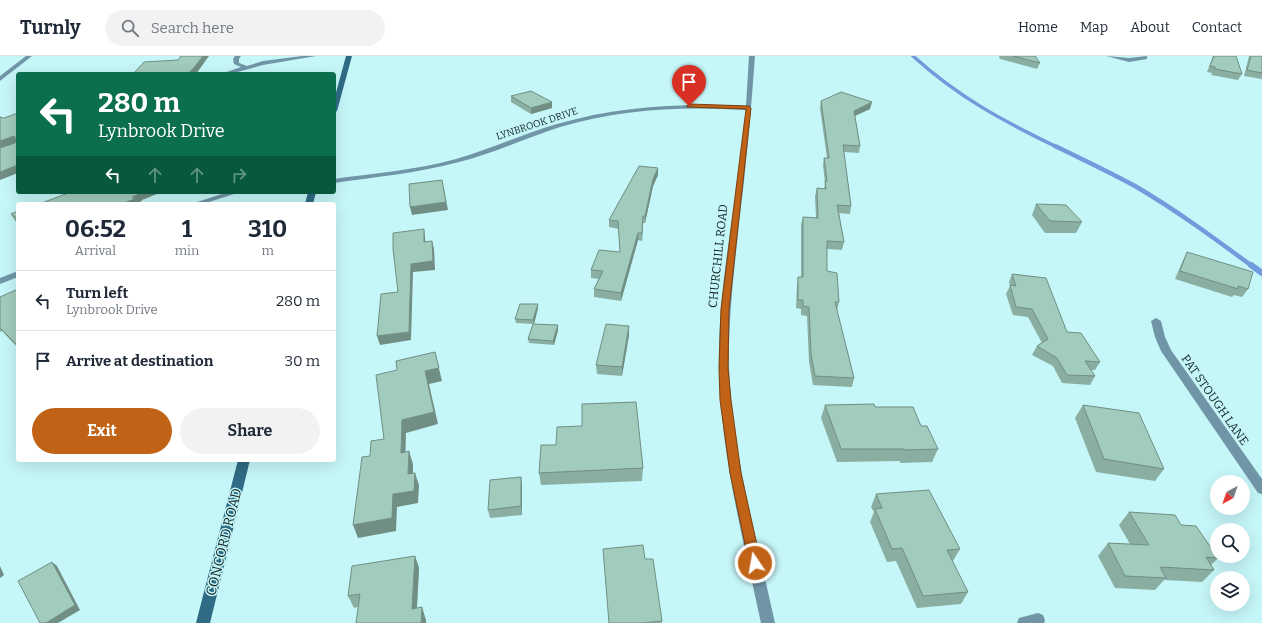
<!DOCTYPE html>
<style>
:root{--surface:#fff;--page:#f2f2f3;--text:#1f2937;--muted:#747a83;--line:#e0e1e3;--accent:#c16317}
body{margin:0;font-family:Bitter,serif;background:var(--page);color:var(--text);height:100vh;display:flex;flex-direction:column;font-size:15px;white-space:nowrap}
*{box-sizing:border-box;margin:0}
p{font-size:13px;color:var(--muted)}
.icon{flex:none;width:22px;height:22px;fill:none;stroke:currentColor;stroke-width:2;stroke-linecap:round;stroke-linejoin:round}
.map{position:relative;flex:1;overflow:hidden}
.side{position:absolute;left:16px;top:146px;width:320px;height:260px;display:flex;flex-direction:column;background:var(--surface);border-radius:4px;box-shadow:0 4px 16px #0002}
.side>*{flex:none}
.top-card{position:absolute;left:16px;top:16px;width:320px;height:122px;border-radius:4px;box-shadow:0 4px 16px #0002;background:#0b6e4f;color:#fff;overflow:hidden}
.needle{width:26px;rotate:220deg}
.buttons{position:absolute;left:1210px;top:419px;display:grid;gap:8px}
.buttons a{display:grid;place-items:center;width:40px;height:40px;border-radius:50%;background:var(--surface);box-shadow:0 4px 16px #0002;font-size:20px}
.pin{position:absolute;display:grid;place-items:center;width:34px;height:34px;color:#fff;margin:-41px -17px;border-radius:50% 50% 50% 0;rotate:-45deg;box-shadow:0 0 4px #0007}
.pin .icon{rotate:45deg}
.me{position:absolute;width:44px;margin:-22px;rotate:348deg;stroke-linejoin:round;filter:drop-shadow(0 0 3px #0008)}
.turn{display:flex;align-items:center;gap:14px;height:84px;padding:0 16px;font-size:18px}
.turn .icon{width:52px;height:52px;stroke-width:2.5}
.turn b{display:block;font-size:28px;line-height:34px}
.lanes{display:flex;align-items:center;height:38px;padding:0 16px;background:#0003;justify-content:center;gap:20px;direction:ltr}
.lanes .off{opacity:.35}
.eta{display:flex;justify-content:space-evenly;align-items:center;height:68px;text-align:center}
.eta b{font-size:24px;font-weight:700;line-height:28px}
.button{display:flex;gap:8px;margin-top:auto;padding:8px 16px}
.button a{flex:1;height:46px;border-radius:24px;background:var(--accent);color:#fff;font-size:16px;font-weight:700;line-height:46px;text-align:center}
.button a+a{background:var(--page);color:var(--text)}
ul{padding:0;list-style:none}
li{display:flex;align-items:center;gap:12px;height:60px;padding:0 16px;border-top:1px solid var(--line)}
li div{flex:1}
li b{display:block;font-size:15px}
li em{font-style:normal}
header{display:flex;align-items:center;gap:24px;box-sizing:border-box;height:56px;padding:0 20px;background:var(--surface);border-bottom:1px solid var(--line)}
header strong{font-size:19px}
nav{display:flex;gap:22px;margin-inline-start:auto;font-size:14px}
.search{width:280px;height:36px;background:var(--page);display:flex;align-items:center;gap:10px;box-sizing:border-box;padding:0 14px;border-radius:22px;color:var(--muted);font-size:15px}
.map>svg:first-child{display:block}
</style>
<header>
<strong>Turnly</strong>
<div class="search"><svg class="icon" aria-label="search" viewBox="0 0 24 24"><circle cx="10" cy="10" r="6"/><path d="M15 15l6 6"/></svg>Search here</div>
<nav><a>Home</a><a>Map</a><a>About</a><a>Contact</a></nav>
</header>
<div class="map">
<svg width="1262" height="567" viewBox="0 0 1262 567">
<rect width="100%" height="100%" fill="#c5f6f8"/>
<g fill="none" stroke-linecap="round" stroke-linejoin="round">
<!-- stream-far2 -->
<path stroke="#709bdc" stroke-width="3.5" d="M913 0C958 41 1003 65 1057 91"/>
<!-- stream-far1 -->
<path stroke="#709bdc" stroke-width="4.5" d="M1055 90C1082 103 1109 116 1135 130 1176 154 1214 182 1252 210"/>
<!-- stream -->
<polyline stroke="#709bdc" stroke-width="6" points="1251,209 1262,217"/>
<!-- minor -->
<g fill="#7095a7" fill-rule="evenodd">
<polygon points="26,0 32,0 0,25 0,20"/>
<polygon points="235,0 241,0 239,3 239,7 247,10 263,5 302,0 316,0 263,9 230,18 221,18 241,11 234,8 233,3"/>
<path d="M749 0H755C751 56 746 112 739 168 734 216 728 264 729 312 732 397 757 484 775 567H761C743 483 721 399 719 313 717 226 739 140 746 54 683 50 620 53 560 71 526 82 494 97 459 106 418 117 376 121 334 127V123C375 117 417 114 456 103 491 93 523 78 557 68 619 50 682 47 746 50Z"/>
<polygon points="1106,0 1129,2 1147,0 1147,3 1129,6"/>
<polygon points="228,136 240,136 203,148 191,148"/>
<polygon points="18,215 18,221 0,228 0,222"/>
<polygon points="1156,262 1161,265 1165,281 1171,294 1262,423 1262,438 1258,437 1161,295 1155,281 1151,265"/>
<polygon points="1038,557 1043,559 1045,564 1044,567 1017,567 1019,562"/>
</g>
<!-- secondary -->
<g fill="#2f6b85" fill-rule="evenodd">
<polygon points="346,0 352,0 337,55 334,57 334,44"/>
<polygon points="308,136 316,136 313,148 305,148"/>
<polygon points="238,404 250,404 210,567 196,567"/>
</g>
</g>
<!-- wall -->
<g fill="#8aafa2">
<polygon points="999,0 1035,0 1040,7 1037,13 1000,3"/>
<polygon points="1213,0 1236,0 1242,18 1238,24 1211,19 1212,17 1207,16"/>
<polygon points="1249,0 1262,0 1262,23 1244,20"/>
<polygon points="511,40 552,52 531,58 511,46"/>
<polygon points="821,45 870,53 855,60 860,90 859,97 844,96 851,150 850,158 839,157 844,186 842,194 827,193 827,215 839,246 837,255 854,322 852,331 813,329 809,306 807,260 801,259 801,253 796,252 797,229 798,221 801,221 801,169 803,161 816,162 815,140 817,132 824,133 825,127 823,109 824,102 827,102 820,52"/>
<polygon points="658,119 653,130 645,167 643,167 642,185 638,184 621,245 594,241 594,233 599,223 591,222 591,214 620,196 619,173 609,171 609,164"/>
<polygon points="1036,148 1082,166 1076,177 1045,177 1032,159"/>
<polygon points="18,155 18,166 15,165 11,158"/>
<polygon points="1187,196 1248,233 1242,241 1234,239 1232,241 1175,223 1183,204"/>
<polygon points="1012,218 1067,276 1100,306 1095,314 1091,314 1095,320 1090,329 1062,327 1053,310 1032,299 1037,290 1042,287 1028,261 1013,259 1006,238 1010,230 1009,226"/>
<polygon points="18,233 18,292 2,275 0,276 0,241"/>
<polygon points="538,252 534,268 558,274 554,289 529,287 528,283 533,268 516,267 515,263"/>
<polygon points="629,270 629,279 622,320 597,318 596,309"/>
<polygon points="825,349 875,351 921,370 938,393 932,406 900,407 900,405 837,406 821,362"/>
<polygon points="1083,349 1164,413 1155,425 1096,416 1075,362"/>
<polygon points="556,389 643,412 642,425 541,429 539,417"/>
<polygon points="521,421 522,430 522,459 490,462 488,454"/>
<polygon points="876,438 960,493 953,505 952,506 968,536 961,548 917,552 896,505 887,506 870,466 874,456 871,451"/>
<polygon points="1129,456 1181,469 1218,502 1211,509 1214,514 1202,526 1164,524 1155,534 1115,532 1098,500 1108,487 1130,488 1119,469"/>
<polygon points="415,500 419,512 417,552 426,564 358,551 354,552 348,540"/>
<polygon points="645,503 662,565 662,567 608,567"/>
</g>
<!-- shaded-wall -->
<g fill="#718e84">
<polygon points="203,0 209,0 196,18 187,18"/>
<polygon points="552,46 552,52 531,58 531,52"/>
<polygon points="872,46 870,53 852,61 854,55"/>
<polygon points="14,80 18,87 0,92 0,85"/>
<polygon points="18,109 18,117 0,124 0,116"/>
<polygon points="658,112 658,119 653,130 645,167 645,160 653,123"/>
<polygon points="442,124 448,154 412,159 410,151"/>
<polygon points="142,136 162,136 142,144 142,145 137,147 137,148 121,148 138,138"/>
<polygon points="643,160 643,167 642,185 642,177"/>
<polygon points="424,173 425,181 426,194 424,186"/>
<polygon points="638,177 638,184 621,245 621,237"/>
<polygon points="432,185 434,193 435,214 413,216 411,284 380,289 377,280 411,208"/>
<polygon points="538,248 538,252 534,268 533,264"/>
<polygon points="558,269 558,274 554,289 553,285"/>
<polygon points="629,270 629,279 622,320 622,311"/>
<polygon points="435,296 442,325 429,328 438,368 406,377 405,409 401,397 402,364"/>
<polygon points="409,395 413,408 413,430 408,418"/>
<polygon points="415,417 419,429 418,447 397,451 396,475 358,482 353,469 393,438"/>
<polygon points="521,421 522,430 522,459 521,450"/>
<polygon points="415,500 419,512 416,565 412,553"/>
<polygon points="52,506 57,510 80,554 58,567 46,567"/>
<polygon points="0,510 4,519 0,522"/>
<polygon points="422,551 426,564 426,567 421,567"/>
</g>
<!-- building -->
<g fill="#a1cbbc" stroke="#718e84">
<polygon points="181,0 203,0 193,13 187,18 133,18 144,6 178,4"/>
<polygon points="1013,0 1035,0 1040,7"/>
<polygon points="1214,0 1236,0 1242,18 1215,13 1215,11 1210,10"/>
<polygon points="1251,0 1262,0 1262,17 1247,14"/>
<polygon points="531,35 552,46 531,52 511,40"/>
<polygon points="841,36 872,46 854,55 860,90 843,89 851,150 837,149 844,186 827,185 827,215 837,217 839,246 835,246 854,322 815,320 811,298 809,251 803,250 803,244 798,244 798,221 803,221 803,161 818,162 817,132 826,133 825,125 827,125 824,102 829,102 821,45"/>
<polygon points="18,57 18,109 0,116 0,92 15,87 16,82 14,80 0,85 0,61 4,62"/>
<polygon points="639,110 658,112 653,123 645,160 643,160 642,177 638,177 621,237 594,233 603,215 591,214 599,194 620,196 618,165 609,164"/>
<polygon points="442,124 446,146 410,151 409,128"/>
<polygon points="71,136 142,136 138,138 139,138 132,141 135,143 121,148 39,148"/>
<polygon points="1036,148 1066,149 1082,166 1050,165"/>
<polygon points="18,155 18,163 11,158"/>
<polygon points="424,173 424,186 432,185 433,205 411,208 409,276 377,280 381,238 398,236 393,193 393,177"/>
<polygon points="1187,196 1253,216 1248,233 1238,230 1238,233 1180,215"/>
<polygon points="1012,218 1046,222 1067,276 1081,277 1100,306 1085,305 1095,320 1067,319 1057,302 1037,290 1048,283 1032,253 1016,251 1010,229 1016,230"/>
<polygon points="18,233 18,287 16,288 0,272 0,241"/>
<polygon points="520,248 538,248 533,264 515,263"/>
<polygon points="533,268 558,269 553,285 528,283"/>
<polygon points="606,268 629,270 622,311 596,309"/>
<polygon points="435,296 439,312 425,315 434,356 402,364 401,397 409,395 408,418 415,417 414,435 393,438 392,462 353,469 362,401 370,400 371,385 384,383 376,319 397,314 396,305"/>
<polygon points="636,346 643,412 539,417 541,389 556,389 557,371 582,370 582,348"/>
<polygon points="874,348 875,351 913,351 921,370 927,370 938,393 905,394 904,393 841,393 825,349"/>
<polygon points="1083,349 1139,357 1164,413 1104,403"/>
<polygon points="521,421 521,450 488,454 490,424"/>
<polygon points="929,434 960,493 947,494 968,536 923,540 902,492 892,493 875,453 882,452 876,438"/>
<polygon points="1129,456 1175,459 1181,469 1196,470 1218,502 1206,501 1214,514 1160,511 1166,522 1125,520 1108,487 1149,489"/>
<polygon points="643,489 645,503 653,503 662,565 643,567 609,567 603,493"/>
<polygon points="415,500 412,553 422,551 421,567 356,567 360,538 348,540 352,510"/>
<polygon points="52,506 75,549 46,567 40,567 18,525"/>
</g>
<!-- route -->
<polygon fill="#c16317" stroke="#7d400f" points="689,48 749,50 751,52 729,253 728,312 731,344 741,417 761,507 759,511 755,513 750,511 749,507 730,417 720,344 719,312 721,253 746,53 687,51 687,50"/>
<g text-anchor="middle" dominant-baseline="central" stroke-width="3" stroke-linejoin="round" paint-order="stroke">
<!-- far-street labels -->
<g font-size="10" fill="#142728" stroke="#c5f6f8">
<text transform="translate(537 68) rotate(-18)">LYNBROOK DRIVE</text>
</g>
<!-- street labels -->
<g font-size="12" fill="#142728" stroke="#c5f6f8">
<text transform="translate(718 200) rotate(-84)">CHURCHILL ROAD</text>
<text transform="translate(1215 344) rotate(55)">PAT STOUGH LANE</text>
</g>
<!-- near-street labels -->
<g font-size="14" fill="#142728" stroke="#c5f6f8">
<text transform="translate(224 486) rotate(-76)">CONCORD ROAD</text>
</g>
</g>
</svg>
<div class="buttons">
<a><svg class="needle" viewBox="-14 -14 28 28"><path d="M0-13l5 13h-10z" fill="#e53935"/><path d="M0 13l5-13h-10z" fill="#747a83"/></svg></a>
<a><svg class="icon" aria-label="search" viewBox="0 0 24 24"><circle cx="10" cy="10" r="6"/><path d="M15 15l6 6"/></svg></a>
<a><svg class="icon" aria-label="layers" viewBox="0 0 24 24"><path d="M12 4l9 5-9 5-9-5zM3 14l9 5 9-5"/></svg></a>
</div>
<div class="pin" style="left:689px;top:50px;background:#d93025"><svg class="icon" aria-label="arrive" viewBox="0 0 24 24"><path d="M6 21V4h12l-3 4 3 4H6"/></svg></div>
<svg class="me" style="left:755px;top:507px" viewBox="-20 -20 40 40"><circle r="17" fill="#c16317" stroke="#fff" stroke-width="3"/><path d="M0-11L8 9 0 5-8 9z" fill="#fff"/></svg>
<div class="top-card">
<div class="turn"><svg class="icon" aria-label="left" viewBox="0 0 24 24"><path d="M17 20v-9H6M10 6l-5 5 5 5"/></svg><div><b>280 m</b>Lynbrook Drive</div></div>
<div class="lanes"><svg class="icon" aria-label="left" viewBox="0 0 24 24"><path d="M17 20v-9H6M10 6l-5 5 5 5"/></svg><svg class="icon off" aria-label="ahead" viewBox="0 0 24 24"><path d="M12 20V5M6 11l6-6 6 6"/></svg><svg class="icon off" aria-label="ahead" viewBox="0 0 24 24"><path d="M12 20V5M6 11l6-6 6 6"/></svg><svg class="icon off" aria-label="right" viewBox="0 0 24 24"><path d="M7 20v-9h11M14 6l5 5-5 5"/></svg></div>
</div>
<section class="side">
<div class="eta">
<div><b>06:52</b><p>Arrival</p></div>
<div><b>1</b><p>min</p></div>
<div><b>310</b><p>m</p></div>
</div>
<ul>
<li><svg class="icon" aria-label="left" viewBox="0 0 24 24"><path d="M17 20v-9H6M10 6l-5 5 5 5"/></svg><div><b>Turn left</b><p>Lynbrook Drive</p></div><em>280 m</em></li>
<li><svg class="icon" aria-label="arrive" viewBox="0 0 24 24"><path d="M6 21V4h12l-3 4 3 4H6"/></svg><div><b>Arrive at destination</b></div><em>30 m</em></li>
</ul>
<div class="button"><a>Exit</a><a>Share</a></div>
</section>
</div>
